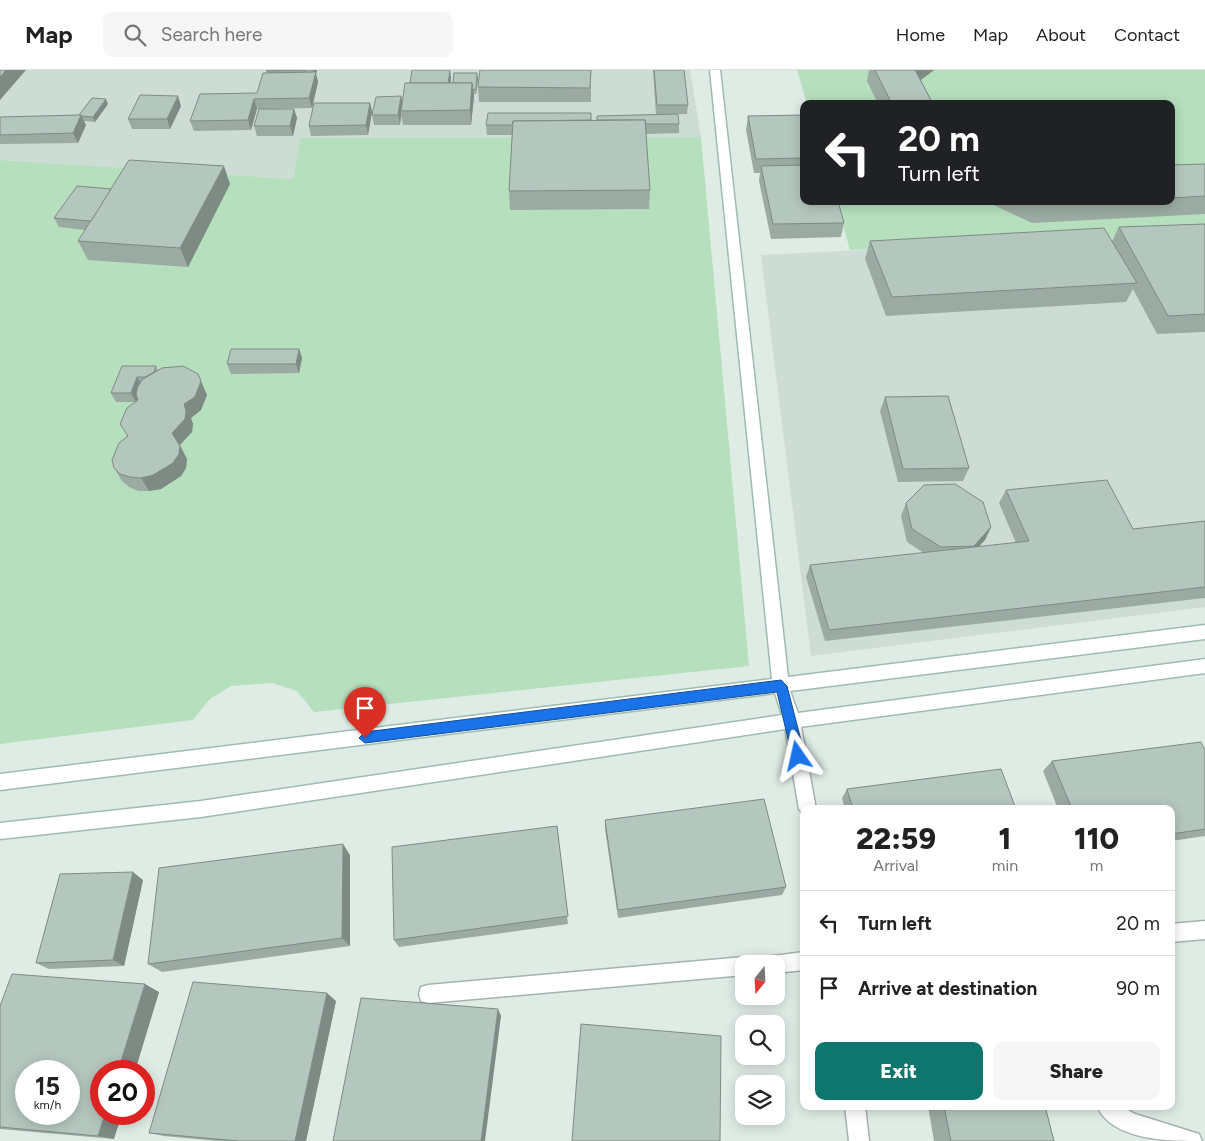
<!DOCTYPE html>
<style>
:root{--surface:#fff;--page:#f6f6f6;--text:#222;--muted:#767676;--line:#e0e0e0;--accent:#0f766e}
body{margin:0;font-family:Figtree,sans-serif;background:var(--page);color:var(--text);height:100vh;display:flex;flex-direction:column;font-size:19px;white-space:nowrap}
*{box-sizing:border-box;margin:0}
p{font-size:16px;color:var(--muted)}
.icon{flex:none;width:28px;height:28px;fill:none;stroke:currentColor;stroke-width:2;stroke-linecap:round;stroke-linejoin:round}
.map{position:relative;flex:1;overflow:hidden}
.details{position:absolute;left:800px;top:735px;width:375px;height:305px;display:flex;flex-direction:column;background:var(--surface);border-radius:10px;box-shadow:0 2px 12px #0003}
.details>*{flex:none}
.hud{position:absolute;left:800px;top:30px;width:375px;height:105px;border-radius:10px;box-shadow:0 2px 12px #0003;background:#202124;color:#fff;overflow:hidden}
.needle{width:32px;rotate:198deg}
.fabs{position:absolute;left:735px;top:885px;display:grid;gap:10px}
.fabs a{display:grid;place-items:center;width:50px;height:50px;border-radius:10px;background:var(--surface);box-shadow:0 2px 12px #0003;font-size:25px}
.speed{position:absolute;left:15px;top:990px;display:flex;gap:10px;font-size:25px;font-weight:700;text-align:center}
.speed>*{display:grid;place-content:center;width:65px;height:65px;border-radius:50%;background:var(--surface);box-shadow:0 2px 12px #0003;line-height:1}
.speed small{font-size:12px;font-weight:400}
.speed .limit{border:8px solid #d22;background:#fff;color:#111}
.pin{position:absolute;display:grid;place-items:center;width:42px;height:42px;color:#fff;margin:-51px -21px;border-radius:50% 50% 50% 0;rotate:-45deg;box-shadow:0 0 5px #0007}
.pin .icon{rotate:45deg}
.me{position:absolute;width:55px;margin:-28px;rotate:349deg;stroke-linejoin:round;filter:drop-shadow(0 0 4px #0008)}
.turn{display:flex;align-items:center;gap:18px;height:105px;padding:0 15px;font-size:22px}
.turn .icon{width:65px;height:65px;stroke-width:2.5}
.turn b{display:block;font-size:35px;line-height:42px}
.eta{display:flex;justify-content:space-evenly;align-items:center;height:85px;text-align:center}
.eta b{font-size:30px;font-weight:800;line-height:35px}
.button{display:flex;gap:10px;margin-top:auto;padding:10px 15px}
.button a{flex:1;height:58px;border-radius:10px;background:var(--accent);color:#fff;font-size:20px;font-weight:800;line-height:58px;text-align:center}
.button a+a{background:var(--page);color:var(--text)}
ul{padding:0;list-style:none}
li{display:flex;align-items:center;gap:15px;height:65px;padding:0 15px;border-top:1px solid var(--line)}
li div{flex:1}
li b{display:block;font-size:19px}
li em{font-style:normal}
header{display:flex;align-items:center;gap:30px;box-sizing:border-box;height:70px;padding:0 25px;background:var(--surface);border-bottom:1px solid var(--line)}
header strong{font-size:24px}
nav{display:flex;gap:28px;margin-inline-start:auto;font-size:18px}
.search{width:350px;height:45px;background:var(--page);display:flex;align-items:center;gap:12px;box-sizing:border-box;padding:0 18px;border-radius:10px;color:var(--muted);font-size:19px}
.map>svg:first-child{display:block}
</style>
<header>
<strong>Map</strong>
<div class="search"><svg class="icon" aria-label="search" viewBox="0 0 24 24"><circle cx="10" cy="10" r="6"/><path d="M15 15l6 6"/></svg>Search here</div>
<nav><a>Home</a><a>Map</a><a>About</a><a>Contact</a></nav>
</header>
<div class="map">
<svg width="1205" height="1071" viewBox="0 0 1205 1071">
<rect width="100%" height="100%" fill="#dfece5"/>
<!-- built -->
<g fill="#cddcd4">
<polygon points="0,0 690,0 701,67 301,68 293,109 0,90"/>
<polygon points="1205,163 1205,537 811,586 761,185"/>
</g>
<!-- green -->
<g fill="#b6dfbe">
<polygon points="797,0 1205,0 1205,163 850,180 836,131 1171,131 1171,34 807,34"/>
<polygon points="701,67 749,596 314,642 297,621 272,613 231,616 210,629 193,650 0,674 0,90 293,109 300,68"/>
</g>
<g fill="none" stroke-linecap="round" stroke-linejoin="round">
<!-- lane casing -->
<g stroke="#a2b4ac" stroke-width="3">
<g id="lane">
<polygon points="792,644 798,646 800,651 816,739 804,739 804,745 799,739 784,651 786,646"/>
<polygon points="1205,851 1205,869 1171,872 1171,854"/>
<polygon points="804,882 804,900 776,903 776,894 763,894 765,887"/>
<polygon points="744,887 751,889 752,894 744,894 744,905 428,933 421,931 419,924 421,917 428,915"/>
<polygon points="845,1036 865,1036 869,1071 849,1071"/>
<path d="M1097 1036H1120L1135 1044 1199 1064 1202 1071C1170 1071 1112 1071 1097 1036Z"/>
</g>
</g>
<!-- secondary casing -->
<g stroke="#9fbbaf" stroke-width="3">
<polygon id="secondary" points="710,0 720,0 788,607 1205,555 1205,569 790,621 798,643 1205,589 1205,603 792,658 201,747 0,769 0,753 201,731 782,645 775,623 0,720 0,704 772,609"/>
</g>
<!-- lane -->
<use href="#lane" fill="#fff" fill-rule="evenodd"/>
<!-- secondary -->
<use href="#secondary" fill="#fff" fill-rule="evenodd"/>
</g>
<!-- wall -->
<g fill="#9baba3">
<polygon points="267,0 317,0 316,4 318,12 312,38 257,39 251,60 194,61 190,51 257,23 267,3"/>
<polygon points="591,0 591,32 479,32 478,17"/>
<polygon points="653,0 684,0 688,35 687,44 678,44 679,54 679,63 646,64 650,120 649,139 510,140 509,121 512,65 487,65 486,55 597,50 656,45"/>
<polygon points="869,0 934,0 921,10 933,34 878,34 867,11"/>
<polygon points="451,7 451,13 478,8 476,24 474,24 471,55 403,55 401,45 400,55 374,55 372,45 401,26 402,32"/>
<polygon points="370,33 372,42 368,65 311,66 309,56"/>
<polygon points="108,34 95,52 84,51 86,55 78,73 0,74 0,47 79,45"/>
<polygon points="181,36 170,59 132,59 128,49"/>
<polygon points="294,39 297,48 293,66 257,66 254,56"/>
<polygon points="804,45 804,131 844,153 841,167 771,169 759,111 760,103 754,103 746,60 748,46"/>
<polygon points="1205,94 1205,144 1032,153 985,131 1171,131 1171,95"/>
<polygon points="230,114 188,197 88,190 78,171 85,160 59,157 54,148 111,119"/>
<polygon points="1205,154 1205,262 1157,264 1133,219 1126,232 886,246 865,189 870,171 1112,171 1119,157"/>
<polygon points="299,279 302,288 299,303 231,304 227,294"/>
<polygon points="156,296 158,300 207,325 201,340 191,348 193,354 192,362 180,375 187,389 186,398 181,406 161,419 149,421 138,421 129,417 122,411 114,398 127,366 135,332 116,332 111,323"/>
<polygon points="885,327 969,398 963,411 898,412 880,341"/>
<polygon points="1006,420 1133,459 1205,451 1205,528 825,571 806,507 810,495 924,483 907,472 901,446 906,433 991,457 985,470 978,477 1016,473 999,433"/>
<polygon points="1205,680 1205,766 1171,771 1171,739 1058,739 1043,701 1052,691"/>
<polygon points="847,719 1016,739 845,739 842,728"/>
<polygon points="605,750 786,817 782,825 618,848 605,759"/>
<polygon points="557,756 568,854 399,877 394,870"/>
<polygon points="350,785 350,876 162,902 148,894"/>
<polygon points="143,810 124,896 49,899 36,893"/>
<polygon points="159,922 135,1001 101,1001 114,1069 0,1059 0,936"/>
<polygon points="336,931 306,1071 217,1071 164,1066 149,1063"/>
<polygon points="928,1036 1045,1036 1054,1071 934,1071"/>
</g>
<!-- shaded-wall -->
<g fill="#7e8b85">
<polygon points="6,0 26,0 0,30 0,7"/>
<polygon points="313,0 317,0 316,4 318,12 312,38 309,28 314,7"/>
<polygon points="450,0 451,7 449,26 448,16"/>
<polygon points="915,0 934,0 910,18"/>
<polygon points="477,3 478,8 476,24 476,19"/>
<polygon points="472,13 474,27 471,55 470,40"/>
<polygon points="178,26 181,36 170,59 167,49"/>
<polygon points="401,26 403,36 401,41 401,45 400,55 398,45"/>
<polygon points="106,29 108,34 95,52 93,47"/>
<polygon points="254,29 257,39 251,60 248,50"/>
<polygon points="370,33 372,42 368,65 366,55"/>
<polygon points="294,39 297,48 293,66 290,56"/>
<polygon points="81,45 86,55 78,73 73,63"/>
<polygon points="224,96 230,114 188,197 180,178"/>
<polygon points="299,279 302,288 299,303 296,294"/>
<polygon points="198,304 207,325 201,340 191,348 193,354 192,362 179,376 172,363"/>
<polygon points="137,307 143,317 136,332 131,323"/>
<polygon points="180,376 187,389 186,398 181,406 161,419 149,421 141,408"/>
<polygon points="991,457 985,470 967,489 974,476"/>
<polygon points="343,774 350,785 350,876 342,868"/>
<polygon points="133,802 143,810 124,896 113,890"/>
<polygon points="145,914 159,922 135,1001 118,1001"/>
<polygon points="327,923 336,931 306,1071 295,1071"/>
<polygon points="498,939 501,946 485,1071 481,1071"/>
<polygon points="105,1044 122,1044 114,1069 98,1066"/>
</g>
<!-- building -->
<g fill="#b4c7be" stroke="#7e8b85" fill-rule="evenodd">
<polygon points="0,0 6,0 0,7"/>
<polygon points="267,0 306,0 266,1"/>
<polygon points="412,0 450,0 448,13 410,13"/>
<polygon points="480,0 591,0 590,18 478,17"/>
<polygon points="654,0 684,0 688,35 657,35"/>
<polygon points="875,0 915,0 933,34 892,34"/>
<polygon points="316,2 309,28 254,29 248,50 190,51 200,24 257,23 263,3"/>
<polygon points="454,3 477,3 476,19 473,20 472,13 453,13"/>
<polygon points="405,13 472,13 470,40 401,41"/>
<polygon points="140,25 178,26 167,49 128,49"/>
<polygon points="401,26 398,45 372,45 376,27"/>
<polygon points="92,28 106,29 93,47 81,46 81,45 79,45"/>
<polygon points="314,33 370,33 366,55 309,56"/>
<polygon points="259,39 294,39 290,56 254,56"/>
<polygon points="488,43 591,43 591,50 513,51 512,55 486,55"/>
<polygon points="678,44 679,54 646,54 645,50 597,50 597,46"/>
<polygon points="81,45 73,63 0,65 0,47"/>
<polygon points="804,45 804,88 756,89 748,46"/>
<polygon points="645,50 650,120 509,121 513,51"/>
<polygon points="129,90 224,96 180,178 78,171"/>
<polygon points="1205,94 1205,126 1171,128 1171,95"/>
<polygon points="804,95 804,131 838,131 844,153 773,154 761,96"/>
<polygon points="77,116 111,119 91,151 54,148"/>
<polygon points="1033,131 1102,131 1039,134"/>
<polygon points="1205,154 1205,244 1168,246 1119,157"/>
<polygon points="1104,158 1137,213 892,227 870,171"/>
<polygon points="231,279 299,279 296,294 227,294"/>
<polygon points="122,296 156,296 154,302 145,307 137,307 131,323 111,323"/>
<polygon points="183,296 198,304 201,311 195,327 184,334 186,341 185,349 172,363 180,376 179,384 173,393 153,405 141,408 130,407 120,404 114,398 112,390 119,373 128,366 120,354 127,338 138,330 136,324 138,316 143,309 162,298"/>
<polygon points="948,326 969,398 903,399 885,327"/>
<polygon points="1107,410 1133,459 1205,451 1205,517 829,560 810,495 1029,471 1006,420"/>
<polygon points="955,414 983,432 991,457 974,476 941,477 912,459 906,433 924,415"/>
<polygon points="1201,672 1205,680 1205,759 1171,764 1171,739 1072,739 1052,691"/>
<polygon points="1001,699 1016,739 853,739 847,719"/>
<polygon points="764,729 786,817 618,840 605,750"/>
<polygon points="557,756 568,846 394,870 392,777"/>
<polygon points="343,774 342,868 148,894 159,798"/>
<polygon points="133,802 113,890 36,893 60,804"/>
<path d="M12 904 145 914 118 1001H101V1044H105L98 1066 0 1057V936ZM26 1001H69V1044H26Z"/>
<polygon points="193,912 327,923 295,1071 239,1071 149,1063"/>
<polygon points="361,928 498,939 481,1071 333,1071"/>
<polygon points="581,954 721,966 720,1071 572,1071"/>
<polygon points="944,1036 1045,1036 1054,1071 951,1071"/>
</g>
<!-- route -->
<polygon fill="#1a73e8" stroke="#114b97" points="781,610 787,616 805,686 803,690 798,692 794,690 792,686 777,622 365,673 359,668 365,662"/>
</svg>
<div class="fabs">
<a><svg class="needle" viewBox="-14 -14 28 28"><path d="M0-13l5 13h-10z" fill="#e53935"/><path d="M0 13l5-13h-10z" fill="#767676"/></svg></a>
<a><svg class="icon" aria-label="search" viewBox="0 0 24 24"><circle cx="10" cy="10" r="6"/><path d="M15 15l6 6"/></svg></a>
<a><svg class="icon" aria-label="layers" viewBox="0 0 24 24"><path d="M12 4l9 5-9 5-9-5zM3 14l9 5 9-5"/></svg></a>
</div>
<div class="speed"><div>15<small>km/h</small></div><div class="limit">20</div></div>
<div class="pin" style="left:365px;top:668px;background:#d93025"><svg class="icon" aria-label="arrive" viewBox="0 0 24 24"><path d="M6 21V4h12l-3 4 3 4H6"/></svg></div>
<svg class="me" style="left:798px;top:686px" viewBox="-20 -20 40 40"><path d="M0-17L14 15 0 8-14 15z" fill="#1a73e8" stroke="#fff" stroke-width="4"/></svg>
<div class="hud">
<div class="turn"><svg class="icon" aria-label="left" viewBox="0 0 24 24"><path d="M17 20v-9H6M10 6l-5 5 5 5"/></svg><div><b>20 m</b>Turn left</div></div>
</div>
<section class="details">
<div class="eta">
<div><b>22:59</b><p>Arrival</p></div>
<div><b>1</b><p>min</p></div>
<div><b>110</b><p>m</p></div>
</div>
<ul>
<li><svg class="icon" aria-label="left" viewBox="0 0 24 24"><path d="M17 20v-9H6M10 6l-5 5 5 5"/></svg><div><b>Turn left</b></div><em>20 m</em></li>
<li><svg class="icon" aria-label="arrive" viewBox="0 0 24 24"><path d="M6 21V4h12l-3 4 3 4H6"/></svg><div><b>Arrive at destination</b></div><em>90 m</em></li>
</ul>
<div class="button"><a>Exit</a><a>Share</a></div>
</section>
</div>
